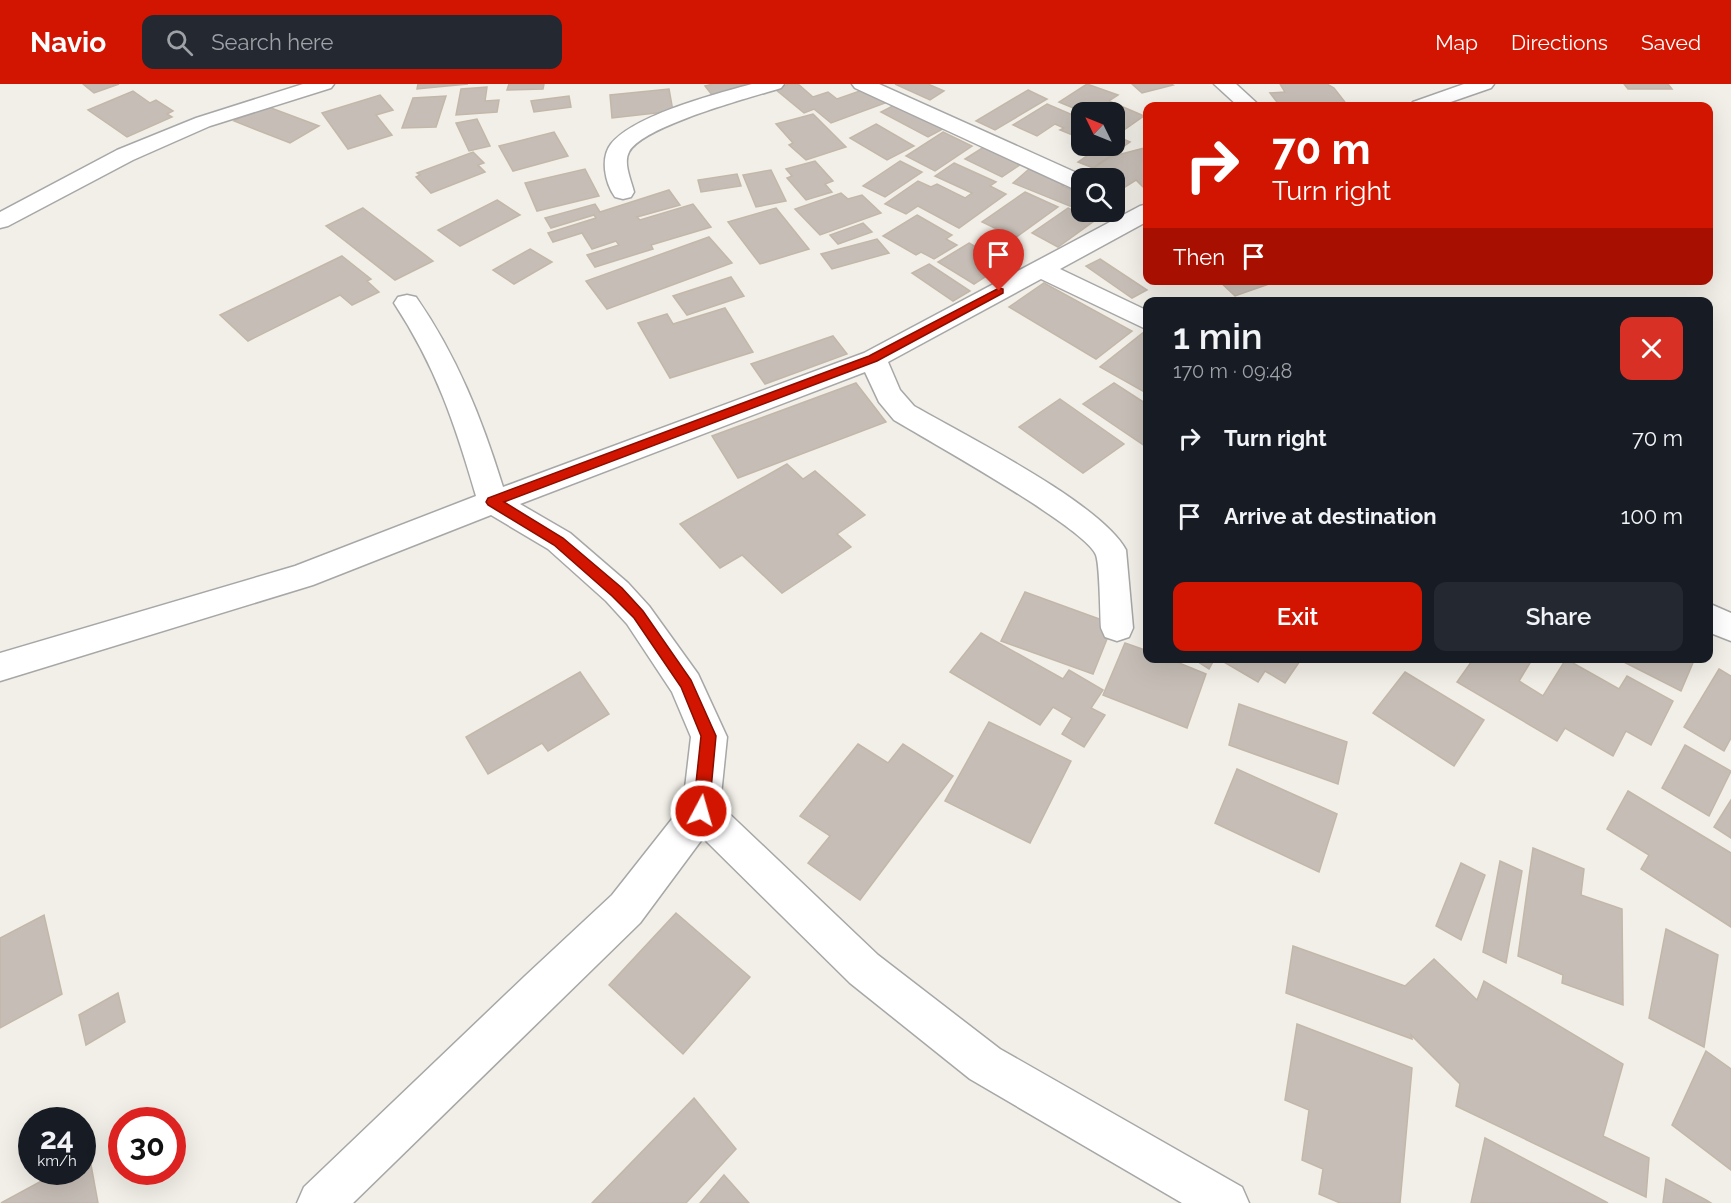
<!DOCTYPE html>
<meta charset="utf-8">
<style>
:root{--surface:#171b24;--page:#242831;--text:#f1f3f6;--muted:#9ea1a6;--accent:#d11500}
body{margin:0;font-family:Raleway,sans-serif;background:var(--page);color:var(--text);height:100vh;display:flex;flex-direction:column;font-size:22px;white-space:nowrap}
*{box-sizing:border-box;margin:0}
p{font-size:20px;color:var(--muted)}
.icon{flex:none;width:33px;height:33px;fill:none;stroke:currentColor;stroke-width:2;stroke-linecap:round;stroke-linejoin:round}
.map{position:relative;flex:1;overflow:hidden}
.sheet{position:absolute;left:1143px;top:213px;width:570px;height:366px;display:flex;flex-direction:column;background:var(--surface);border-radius:12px;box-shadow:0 6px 24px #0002}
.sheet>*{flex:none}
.guide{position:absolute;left:1143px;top:18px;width:570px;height:183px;border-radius:12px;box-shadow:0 6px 24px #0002;background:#d11500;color:#fff;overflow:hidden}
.needle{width:39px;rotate:313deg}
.fabs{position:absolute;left:1071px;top:18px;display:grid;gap:12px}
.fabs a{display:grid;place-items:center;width:54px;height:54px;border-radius:12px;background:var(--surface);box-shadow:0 6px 24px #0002;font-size:30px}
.speed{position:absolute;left:18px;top:1023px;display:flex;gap:12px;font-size:30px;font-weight:700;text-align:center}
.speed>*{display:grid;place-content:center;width:78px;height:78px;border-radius:50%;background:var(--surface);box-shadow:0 6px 24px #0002;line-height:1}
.speed small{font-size:15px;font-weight:400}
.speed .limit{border:9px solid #d22;background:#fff;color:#111}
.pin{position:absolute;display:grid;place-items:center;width:51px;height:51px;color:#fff;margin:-62px -26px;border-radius:50% 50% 50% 0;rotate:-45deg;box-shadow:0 0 6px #0007}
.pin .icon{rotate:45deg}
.me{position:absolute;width:66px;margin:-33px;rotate:6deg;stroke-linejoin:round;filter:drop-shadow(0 0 4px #0008)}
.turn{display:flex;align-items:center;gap:21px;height:126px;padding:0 30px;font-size:27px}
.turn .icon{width:78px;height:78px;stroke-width:2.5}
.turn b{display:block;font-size:42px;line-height:51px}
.then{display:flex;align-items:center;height:57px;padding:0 30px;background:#0003;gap:12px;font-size:22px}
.round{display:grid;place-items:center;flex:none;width:63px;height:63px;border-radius:12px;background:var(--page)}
.overview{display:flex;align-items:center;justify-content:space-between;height:102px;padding:0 30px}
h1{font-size:36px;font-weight:600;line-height:45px}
.primary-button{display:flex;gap:12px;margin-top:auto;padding:12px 30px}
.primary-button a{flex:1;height:69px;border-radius:12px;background:var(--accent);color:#fff;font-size:24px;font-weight:600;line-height:69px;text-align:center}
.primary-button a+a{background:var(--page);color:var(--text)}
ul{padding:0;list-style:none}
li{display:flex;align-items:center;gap:18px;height:78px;padding:0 30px}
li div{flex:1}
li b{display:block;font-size:22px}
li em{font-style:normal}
header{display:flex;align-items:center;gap:36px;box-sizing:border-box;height:84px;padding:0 30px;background:var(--accent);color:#fff}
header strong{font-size:28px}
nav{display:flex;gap:33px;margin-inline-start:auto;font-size:21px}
.search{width:420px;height:54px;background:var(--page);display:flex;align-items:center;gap:15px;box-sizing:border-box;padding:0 21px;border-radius:12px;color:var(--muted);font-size:22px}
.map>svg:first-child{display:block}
</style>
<header>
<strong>Navio</strong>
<div class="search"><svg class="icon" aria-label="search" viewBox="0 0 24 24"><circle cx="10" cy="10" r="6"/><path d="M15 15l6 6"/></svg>Search here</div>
<nav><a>Map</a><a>Directions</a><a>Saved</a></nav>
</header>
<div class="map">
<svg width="1731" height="1119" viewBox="0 0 1731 1119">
<rect width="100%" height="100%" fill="#f1efe7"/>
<!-- building -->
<g fill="#c6beb6" stroke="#c3b7a9" stroke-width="1.5">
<polygon points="83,0 119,0 94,9"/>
<polygon points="418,0 468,0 417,5"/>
<polygon points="509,0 544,0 543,5 507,6"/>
<polygon points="713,0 760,0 712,11 705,2"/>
<polygon points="789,0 798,0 813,13 828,8 837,15 874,2 893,16 831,39 814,25 804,29 775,5"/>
<polygon points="895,0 928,0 944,7 930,16"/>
<polygon points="1087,0 1118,11 1109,17 1144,32 1124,46 1114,42 1114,28 1083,28 1059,18"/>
<polygon points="1132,0 1171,0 1173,1 1142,9"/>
<polygon points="1280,0 1327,0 1334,4 1348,22 1280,22 1270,9 1285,8"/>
<polygon points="1624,0 1668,0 1672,5 1628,5"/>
<polygon points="487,3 485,17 499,16 497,28 456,31 461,5"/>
<polygon points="669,5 673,27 612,34 610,11"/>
<polygon points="1028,6 1047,15 995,46 976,37"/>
<polygon points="133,7 150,19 156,16 173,27 167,30 172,33 127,53 88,26"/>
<polygon points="380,11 393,26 376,31 392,51 348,65 322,29"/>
<polygon points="446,12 436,43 402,44 413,14"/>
<polygon points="569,12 571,23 534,28 531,17"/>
<polygon points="908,14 954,39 928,53 881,28"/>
<polygon points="1047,20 1082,35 1082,55 1060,46 1064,44 1055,40 1037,52 1013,41"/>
<polygon points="263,21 319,42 290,59 234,37"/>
<polygon points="813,30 846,63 806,76 789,61 793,59 776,40"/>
<polygon points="477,35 490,62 469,67 456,39"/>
<polygon points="876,40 914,62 887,76 850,54"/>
<polygon points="554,48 568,72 513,87 499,62"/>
<polygon points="943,48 972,62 935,87 906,72"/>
<polygon points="1116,52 1130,58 1093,84 1078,78 1101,62 1114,62"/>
<polygon points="990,59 1027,76 1002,93 965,75"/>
<polygon points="1148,63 1148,103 1144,104 1136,96 1122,105 1114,102 1114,94 1101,94 1088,88 1110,73"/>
<polygon points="473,68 484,79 478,81 485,88 431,109 416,93 420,91 417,89"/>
<polygon points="815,77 833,97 825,100 832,108 806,116 787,94 792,92 786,85"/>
<polygon points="900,77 922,88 885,113 863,102"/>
<polygon points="954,79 996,98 990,102 1006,110 959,144 918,122 906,130 885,120 918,97 931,103 937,100 965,114 972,109 935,92"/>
<polygon points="585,85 599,112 537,127 525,99"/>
<polygon points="1029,85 1066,100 1062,102 1082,110 1082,127 1013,99"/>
<polygon points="771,86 786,117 756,123 743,91"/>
<polygon points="737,90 741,102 701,108 698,96"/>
<polygon points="669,106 680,121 637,133 640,136 693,120 711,143 651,161 653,165 595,183 587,171 619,161 616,157 592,165 582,149 553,158 548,149 596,134 594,131 551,144 545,134 595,120 600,128"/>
<polygon points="1025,108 1058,123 1015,154 982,138"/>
<polygon points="841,109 848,115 862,111 881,129 820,151 795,125"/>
<polygon points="497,116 520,131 460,162 438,146"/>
<polygon points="363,124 433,177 395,196 326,142"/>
<polygon points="776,124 809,165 760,180 728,138"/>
<polygon points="1068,124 1094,137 1058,163 1032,149"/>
<polygon points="917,131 952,151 946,155 957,161 934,175 921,168 916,171 883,152"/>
<polygon points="863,139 872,148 838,160 830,151"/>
<polygon points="709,153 732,179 607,225 586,197"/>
<polygon points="877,155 889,169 832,185 821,170"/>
<polygon points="969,159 1005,180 974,200 938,178"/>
<polygon points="530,165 552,178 514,200 493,186"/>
<polygon points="342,172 371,195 367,197 379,208 352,221 340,211 248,257 220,231"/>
<polygon points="1100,175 1147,206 1132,214 1086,182"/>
<polygon points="929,180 970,207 953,217 912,189"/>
<polygon points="731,193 744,212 687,231 673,212"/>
<polygon points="1218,196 1280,196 1235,212"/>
<polygon points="1044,199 1132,247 1096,275 1009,223"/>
<polygon points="725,224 753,268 670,294 638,239 667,230 673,240"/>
<polygon points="1145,247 1148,248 1148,310 1100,283"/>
<polygon points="833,252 847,270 765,300 751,280"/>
<polygon points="856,299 886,338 738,394 712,352"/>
<polygon points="1114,299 1148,321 1148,364 1083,320"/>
<polygon points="1060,315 1124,360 1083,389 1019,343"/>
<polygon points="787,380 803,395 815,387 865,431 837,450 851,463 782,509 742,471 720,484 680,440"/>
<polygon points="1025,508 1113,540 1093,590 1001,557"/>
<polygon points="981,549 1063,595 1069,586 1103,606 1091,624 1105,631 1084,663 1062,650 1072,634 1053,623 1040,641 950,588"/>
<polygon points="1125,559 1148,567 1148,574 1167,574 1206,590 1187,644 1103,611"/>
<polygon points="1192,574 1215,574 1209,585"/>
<polygon points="1217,574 1302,574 1285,599 1265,587 1258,598"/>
<polygon points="1474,574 1533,574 1519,597 1543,612 1566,575 1619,605 1627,592 1673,617 1651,661 1626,647 1613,672 1565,644 1557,657 1457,598"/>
<polygon points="1616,574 1695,574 1681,607"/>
<polygon points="1719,585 1731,592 1731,654 1724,667 1684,643"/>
<polygon points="580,588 609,630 548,667 542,659 488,690 466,653"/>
<polygon points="1405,588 1484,636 1454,682 1373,629"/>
<polygon points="1239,620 1347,658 1338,700 1229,661"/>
<polygon points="989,638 1071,677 1030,759 945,717"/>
<polygon points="858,660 888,679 903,660 953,692 860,816 808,779 830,752 800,732"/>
<polygon points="1685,661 1731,687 1709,732 1662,704"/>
<polygon points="1237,685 1337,730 1319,788 1215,739"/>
<polygon points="1628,707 1731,769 1731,843 1641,785 1649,771 1607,745"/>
<polygon points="1731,716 1731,754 1714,743"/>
<polygon points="1533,764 1584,785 1581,811 1622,825 1623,921 1562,899 1563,891 1518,872"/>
<polygon points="1500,777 1522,787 1506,879 1483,868"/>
<polygon points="1461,779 1485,791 1461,856 1436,842"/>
<polygon points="676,829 750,893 683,970 609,901"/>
<polygon points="44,831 62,910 0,944 0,854"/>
<polygon points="1666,845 1718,871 1704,963 1649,934"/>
<polygon points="1293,862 1405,902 1434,875 1477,916 1484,897 1623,980 1603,1052 1649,1074 1646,1113 1456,1022 1460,1000 1411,951 1412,955 1286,909"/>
<polygon points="118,909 125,938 86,961 79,931"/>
<polygon points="1297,940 1412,984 1400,1119 1340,1119 1319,1110 1323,1085 1302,1076 1309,1026 1285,1016"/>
<polygon points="1706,967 1731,985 1731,1086 1672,1041"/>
<polygon points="694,1014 736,1065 686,1119 592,1119"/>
<polygon points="1485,1054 1608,1119 1471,1119"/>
<polygon points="89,1070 98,1119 1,1119 58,1088 82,1088 82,1074"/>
<polygon points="724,1091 749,1119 700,1119"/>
<polygon points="1666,1095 1706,1116 1711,1119 1663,1119"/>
</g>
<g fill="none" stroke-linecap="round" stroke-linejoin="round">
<!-- street casing -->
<g stroke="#a7a7a7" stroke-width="3">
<g id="street">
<polygon points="303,0 334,0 331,4 210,42 133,76 8,142 0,144 0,128 117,66 196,34"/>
<path d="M752 0H784L781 4C752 13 642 42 629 68 623 79 631 96 634 108L631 113 623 115 615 113C605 99 600 74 611 60 634 31 716 10 752 0Z"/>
<polygon points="852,0 879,0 1088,94 1082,94 1082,107 1074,105 855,4"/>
<polygon points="1214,0 1236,0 1260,22 1238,22"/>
<polygon points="1464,0 1494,0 1491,4 1439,22 1410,22 1413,18"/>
<path d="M1148 120V137L1060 185 1148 227V246L1041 195 888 278 900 306 914 322C964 351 1101 419 1126 466L1133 544 1129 553 1117 557 1105 553 1101 544C1100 529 1100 482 1096 471 1086 444 927 356 894 336L879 318 865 288 520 420 570 449 628 499 649 522 698 590 727 653 720 721 878 871 1000 965 1242 1103 1249 1119H1182L970 995 850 899 703 754 640 839 353 1119H297L304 1103 525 892 612 811 683 721 691 653 672 608 627 540 606 517 548 465 491 431 313 501 0 597V569L295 482 476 412C455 340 436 283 394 219L398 213 407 211 416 213C457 272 482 335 503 403L864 269 1140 122Z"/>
<polygon points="1708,519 1731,529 1731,557 1708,548"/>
</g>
</g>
<!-- street -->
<use href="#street" fill="#fff" fill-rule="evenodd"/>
</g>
<!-- route -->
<polygon fill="#d11500" stroke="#880e00" stroke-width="1.5" points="999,204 1003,205 1003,209 877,277 504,418 563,454 622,504 643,527 691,596 716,652 709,727 706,732 701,734 696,732 693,727 701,652 681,603 634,534 612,512 554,461 488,421 486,418 488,414 869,272"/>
</svg>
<div class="fabs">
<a><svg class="needle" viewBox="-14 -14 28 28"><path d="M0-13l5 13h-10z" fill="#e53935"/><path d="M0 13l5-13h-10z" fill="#9ea1a6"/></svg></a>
<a><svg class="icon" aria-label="search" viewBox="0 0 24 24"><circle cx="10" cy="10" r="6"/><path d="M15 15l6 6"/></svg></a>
</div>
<div class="speed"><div>24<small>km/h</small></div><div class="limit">30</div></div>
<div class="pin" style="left:999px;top:207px;background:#d93025"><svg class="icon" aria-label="arrive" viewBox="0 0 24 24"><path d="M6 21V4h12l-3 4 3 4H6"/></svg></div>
<svg class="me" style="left:701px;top:727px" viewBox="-20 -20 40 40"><circle r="17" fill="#d11500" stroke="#fff" stroke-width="3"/><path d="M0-11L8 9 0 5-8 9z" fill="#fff"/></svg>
<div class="guide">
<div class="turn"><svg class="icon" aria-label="right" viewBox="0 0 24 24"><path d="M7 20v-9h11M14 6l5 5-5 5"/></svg><div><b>70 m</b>Turn right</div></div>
<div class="then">Then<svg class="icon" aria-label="arrive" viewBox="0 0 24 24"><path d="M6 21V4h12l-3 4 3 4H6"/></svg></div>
</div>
<section class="sheet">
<div class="overview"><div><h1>1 min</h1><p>170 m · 09:48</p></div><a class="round" style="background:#d93025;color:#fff"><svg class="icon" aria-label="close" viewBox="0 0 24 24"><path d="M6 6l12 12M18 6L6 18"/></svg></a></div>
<ul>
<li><svg class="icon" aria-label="right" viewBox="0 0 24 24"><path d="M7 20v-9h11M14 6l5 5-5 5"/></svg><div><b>Turn right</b></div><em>70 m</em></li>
<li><svg class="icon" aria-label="arrive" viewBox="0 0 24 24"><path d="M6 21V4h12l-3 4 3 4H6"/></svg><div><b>Arrive at destination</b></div><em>100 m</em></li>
</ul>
<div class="primary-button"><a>Exit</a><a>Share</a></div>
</section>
</div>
